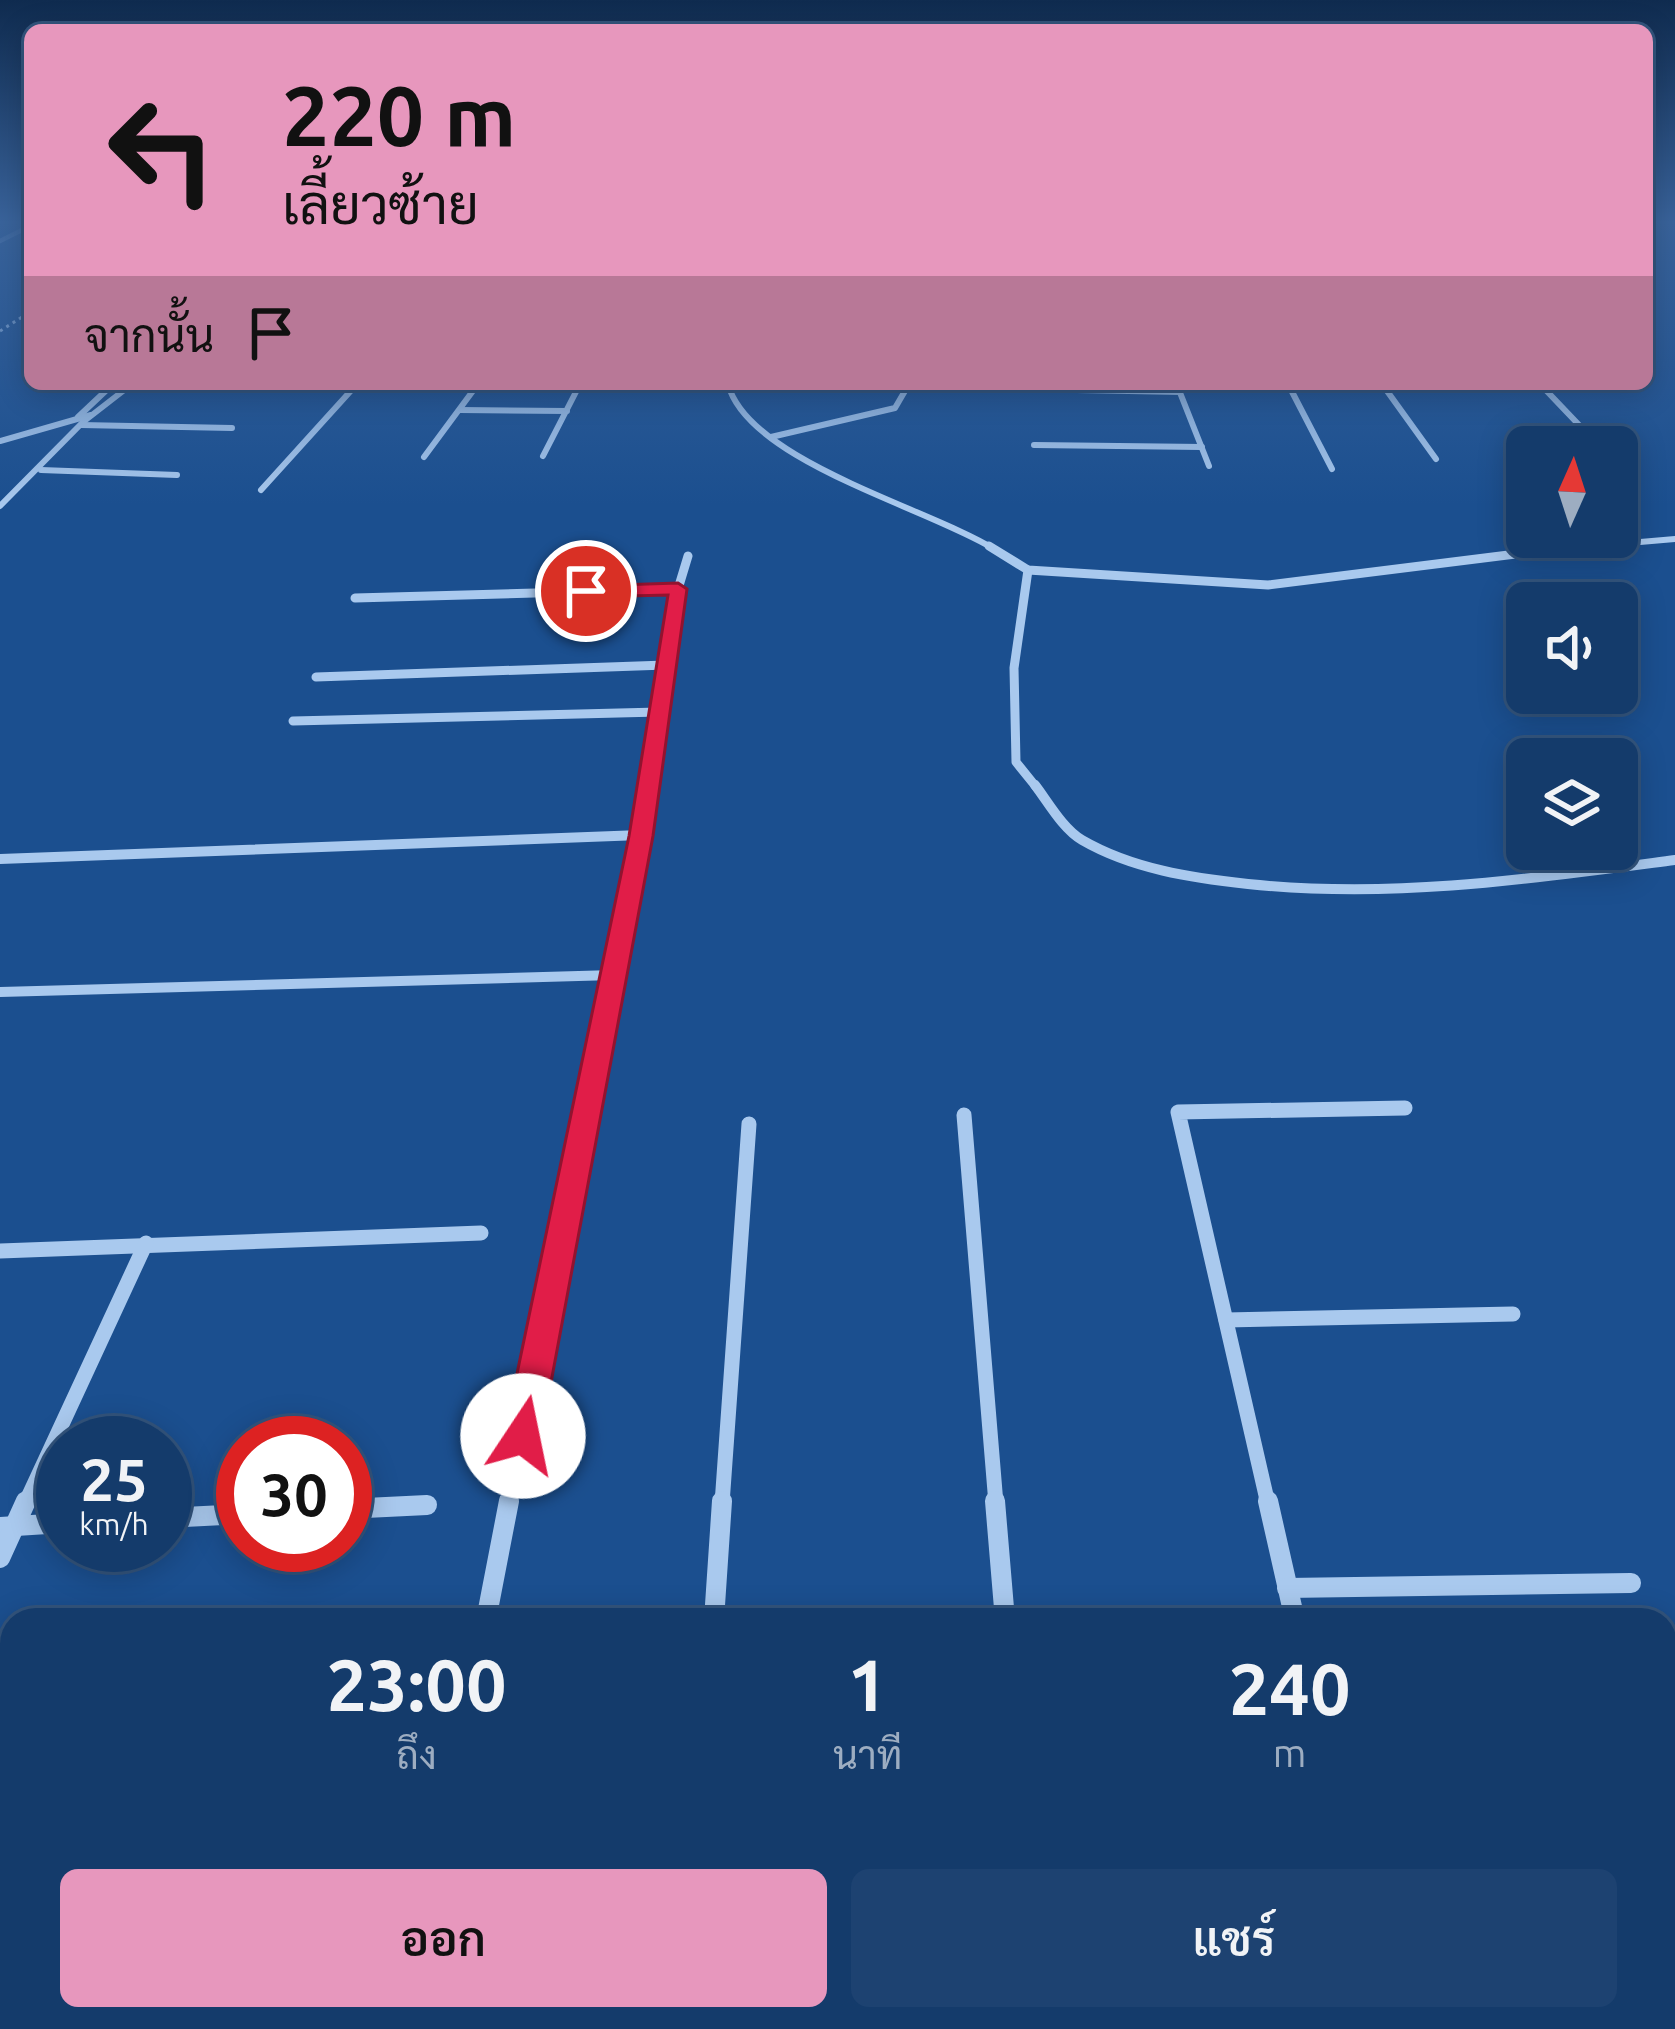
<!DOCTYPE html>
<html lang="th">
<meta charset="utf-8">
<style>
:root{--surface:#143b6b;--page:#1d4271;--text:#f1f3f6;--muted:#9dadc1;--line:#33557e;--accent:#e797bd}
body{margin:0;font-family:Ubuntu,Sarabun,sans-serif;background:var(--page);color:var(--text);height:100vh;display:flex;flex-direction:column;font-size:45px;white-space:nowrap}
*{box-sizing:border-box;margin:0}
p{font-size:39px;color:var(--muted)}
.icon{flex:none;width:66px;height:66px;fill:none;stroke:currentColor;stroke-width:2;stroke-linecap:round;stroke-linejoin:round}
.map{position:relative;flex:1;overflow:hidden}
.sheet{position:absolute;left:0px;top:1608px;width:1677px;height:423px;display:flex;flex-direction:column;background:var(--surface);border-radius:36px 36px 0 0;box-shadow:0 6px 30px #0003,0 0 0 3px var(--line)}
.sheet>*{flex:none}
.top-card{position:absolute;left:24px;top:24px;width:1629px;height:366px;border-radius:18px;box-shadow:0 6px 30px #0003,0 0 0 3px var(--line);background:#e797bd;color:#111;overflow:hidden}
.needle{width:78px;rotate:3deg}
.controls{position:absolute;left:1506px;top:426px;display:grid;gap:24px}
.controls a{display:grid;place-items:center;width:132px;height:132px;border-radius:18px;background:var(--surface);box-shadow:0 6px 30px #0003,0 0 0 3px var(--line);font-size:60px}
.speed{position:absolute;left:36px;top:1416px;display:flex;gap:24px;font-size:60px;font-weight:700;text-align:center}
.speed>*{display:grid;place-content:center;width:156px;height:156px;border-radius:50%;background:var(--surface);box-shadow:0 6px 30px #0003,0 0 0 3px var(--line);line-height:1}
.speed small{font-size:30px;font-weight:400}
.speed .limit{border:18px solid #d22;background:#fff;color:#111}
.pin{position:absolute;display:grid;place-items:center;width:102px;height:102px;color:#fff;margin:-51px;border:6px solid #fff;border-radius:50%;box-shadow:0 3px 12px #0007}
.me{position:absolute;width:132px;margin:-66px;rotate:11deg;stroke-linejoin:round;filter:drop-shadow(0 0 9px #0008)}
.turn{display:flex;align-items:center;gap:42px;height:252px;padding:0 60px;font-size:54px}
.turn .icon{width:156px;height:156px;stroke-width:2.5}
.turn b{display:block;font-size:84px;line-height:102px}
.then{display:flex;align-items:center;height:114px;padding:0 60px;background:#0003;gap:24px;font-size:45px}
.eta{display:flex;justify-content:space-evenly;align-items:center;height:204px;text-align:center}
.eta b{font-size:72px;font-weight:600;line-height:84px}
.button{display:flex;gap:24px;margin-top:auto;padding:24px 60px}
.button a{flex:1;height:138px;border-radius:18px;background:var(--accent);color:#111;font-size:48px;font-weight:600;line-height:138px;text-align:center}
.button a+a{background:var(--page);color:var(--text)}
.map>svg:first-child{display:block}
</style>
<div class="map">
<svg width="1675" height="2029" viewBox="0 0 1675 2029">
<rect width="100%" height="100%" fill="#1b4f8f"/>
<g fill="none" stroke-linecap="round" stroke-linejoin="round">
<!-- path -->
<polyline stroke="#a9c9ee" stroke-width="3" stroke-dasharray="3 4.5" stroke-linecap="butt" points="0,331 30,312"/>
<!-- minor-far5 -->
<polyline stroke="#a9c9ee" stroke-width="4.5" points="0,241 30,226"/>
<!-- minor-far4 -->
<g stroke="#a9c9ee" stroke-width="6">
<polyline points="208,384 279,386"/>
<path d="M728 384C748 461 928 508 994 549"/>
<polyline points="1288,384 1332,469"/>
<polyline points="1382,384 1436,459"/>
<polyline points="1540,384 1600,447"/>
<polyline points="1177,385 1209,466"/>
<polyline points="294,386 354,387"/>
<polyline points="1025,389 1180,392"/>
<polyline points="460,410 567,411"/>
<polyline points="78,417 113,384"/>
<polyline points="81,425 232,428"/>
<polyline points="771,437 895,408 909,384"/>
<polyline points="0,441 91,415"/>
<polyline points="1034,445 1202,447"/>
<polyline points="543,456 580,384"/>
<polyline points="424,457 478,384"/>
<polyline points="41,470 177,475"/>
<polyline points="261,490 357,384"/>
<polyline points="0,506 83,422 132,384"/>
<polyline points="1559,549 1675,539"/>
</g>
<!-- minor-far3 -->
<g stroke="#a9c9ee" stroke-width="9">
<polyline points="989,546 1028,570 1268,585 1580,546"/>
<polyline points="1028,570 1014,668 1016,762 1037,788"/>
<polyline points="355,598 678,589"/>
<polyline points="316,677 666,665"/>
<polyline points="293,721 659,712"/>
<polyline points="648,788 678,589 688,556"/>
</g>
<!-- minor-far2 -->
<g stroke="#a9c9ee" stroke-width="10">
<path d="M1035 785C1048 802 1063 829 1082 840 1132 869 1192 878 1248 884 1394 899 1531 879 1675 860"/>
<polyline points="0,859 641,835"/>
<polyline points="0,992 614,975"/>
<polyline points="589,1100 648,785"/>
</g>
<!-- minor-far1 -->
<g stroke="#a9c9ee" stroke-width="15">
<polyline points="964,1115 996,1504"/>
<polyline points="0,1251 481,1233"/>
<polyline points="1226,1320 1513,1314"/>
<polyline points="25,1504 146,1243"/>
<polyline points="509,1504 589,1097"/>
<polyline points="722,1504 749,1124"/>
<polyline points="1268,1504 1178,1112 1405,1108"/>
</g>
<!-- minor -->
<g stroke="#a9c9ee" stroke-width="20">
<polyline points="995,1501 1005,1620"/>
<polyline points="1268,1501 1295,1620"/>
<polyline points="345,1509 427,1505"/>
<polyline points="165,1518 243,1514"/>
<polyline points="0,1527 63,1523"/>
<polyline points="0,1558 26,1501"/>
<polyline points="1287,1588 1631,1583"/>
<polyline points="486,1620 509,1501"/>
<polyline points="714,1620 722,1501"/>
<polyline points="0,1921 12,1921"/>
<polyline points="1665,1949 1675,1949"/>
<polyline points="685,2019 685,2029"/>
<polyline points="1038,2019 1039,2029"/>
<polyline points="1386,2019 1388,2029"/>
<polyline points="405,2029 407,2019"/>
</g>
</g>
<!-- sky -->
<linearGradient id="sky" x2="0" y2="1"><stop stop-color="#0f2b4f"/><stop offset="0.44" stop-color="#39639b"/><stop offset="1" stop-color="#39639b" stop-opacity="0"/></linearGradient>
<rect width="1675" height="505" fill="url(#sky)"/>
<!-- route -->
<polygon fill="#e11d48" stroke="#92132f" stroke-width="3" points="678,583 687,589 653,836 541,1436 535,1449 523,1454 510,1449 504,1436 629,836 668,595 586,597 577,591 586,586"/>
</svg>
<div class="controls">
<a><svg class="needle" viewBox="-14 -14 28 28"><path d="M0-13l5 13h-10z" fill="#e53935"/><path d="M0 13l5-13h-10z" fill="#9dadc1"/></svg></a>
<a><svg class="icon" aria-label="sound" viewBox="0 0 24 24"><path d="M4 9h4l5-4v14l-5-4H4zM17 9q2 3 0 6"/></svg></a>
<a><svg class="icon" aria-label="layers" viewBox="0 0 24 24"><path d="M12 4l9 5-9 5-9-5zM3 14l9 5 9-5"/></svg></a>
</div>
<div class="speed"><div>25<small>km/h</small></div><div class="limit">30</div></div>
<div class="pin" style="left:586px;top:591px;background:#d93025"><svg class="icon" aria-label="arrive" viewBox="0 0 24 24"><path d="M6 21V4h12l-3 4 3 4H6"/></svg></div>
<svg class="me" style="left:523px;top:1436px" viewBox="-20 -20 40 40"><circle r="19" fill="#fff"/><path d="M0-13L10 11 0 6-10 11z" fill="#e11d48"/></svg>
<div class="top-card">
<div class="turn"><svg class="icon" aria-label="left" viewBox="0 0 24 24"><path d="M17 20v-9H6M10 6l-5 5 5 5"/></svg><div><b>220 m</b>เลี้ยวซ้าย</div></div>
<div class="then">จากนั้น<svg class="icon" aria-label="arrive" viewBox="0 0 24 24"><path d="M6 21V4h12l-3 4 3 4H6"/></svg></div>
</div>
<section class="sheet">
<div class="eta">
<div><b>23:00</b><p>ถึง</p></div>
<div><b>1</b><p>นาที</p></div>
<div><b>240</b><p>m</p></div>
</div>
<div class="button"><a>ออก</a><a>แชร์</a></div>
</section>
</div>
